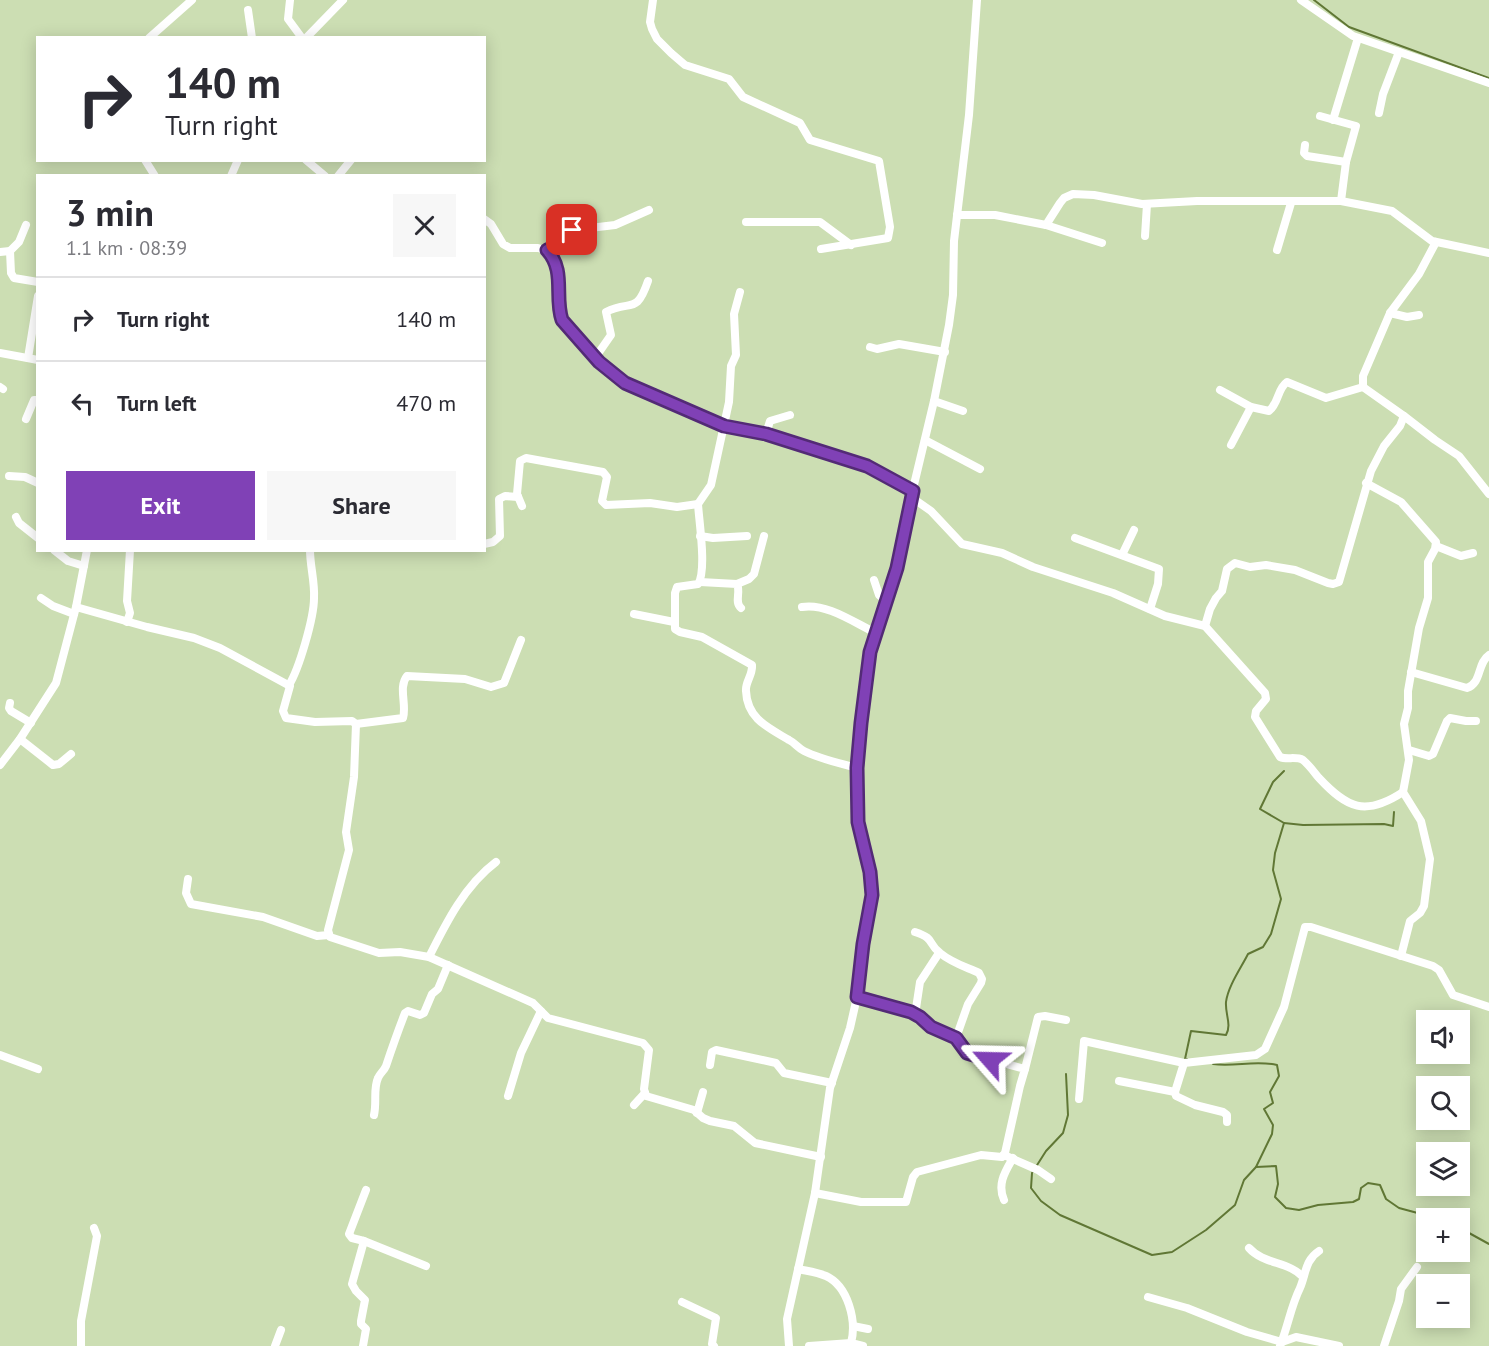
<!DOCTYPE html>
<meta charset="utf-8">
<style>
:root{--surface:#fff;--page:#f7f7f7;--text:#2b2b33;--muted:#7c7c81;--line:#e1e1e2;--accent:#8041b6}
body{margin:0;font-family:"PT Sans",sans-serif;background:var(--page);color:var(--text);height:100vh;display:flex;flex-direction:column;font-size:22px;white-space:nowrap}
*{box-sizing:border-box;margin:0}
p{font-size:20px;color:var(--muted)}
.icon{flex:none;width:33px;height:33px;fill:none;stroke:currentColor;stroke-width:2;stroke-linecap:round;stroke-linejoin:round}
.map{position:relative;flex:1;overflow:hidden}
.panel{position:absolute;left:36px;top:174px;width:450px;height:378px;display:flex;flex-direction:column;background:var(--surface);border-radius:0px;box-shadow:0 3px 15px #0003}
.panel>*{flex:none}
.guide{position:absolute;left:36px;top:36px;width:450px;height:126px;border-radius:0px;box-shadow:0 3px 15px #0003;background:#fff;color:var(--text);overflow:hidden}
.fabs{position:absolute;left:1416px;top:1010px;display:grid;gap:12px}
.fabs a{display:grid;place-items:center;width:54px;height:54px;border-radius:0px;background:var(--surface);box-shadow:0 3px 15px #0003;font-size:30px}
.pin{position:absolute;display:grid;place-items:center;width:51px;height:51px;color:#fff;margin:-26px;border-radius:12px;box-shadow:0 3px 9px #0006}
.me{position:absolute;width:66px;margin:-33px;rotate:295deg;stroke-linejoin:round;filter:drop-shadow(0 0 4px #0008)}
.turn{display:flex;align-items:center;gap:21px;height:126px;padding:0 30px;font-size:27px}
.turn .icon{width:78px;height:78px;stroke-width:2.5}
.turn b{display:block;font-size:42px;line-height:51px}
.round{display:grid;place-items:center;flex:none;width:63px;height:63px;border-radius:0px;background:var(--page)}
.head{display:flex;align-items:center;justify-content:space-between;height:102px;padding:0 30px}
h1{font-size:36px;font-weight:600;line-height:45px}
.button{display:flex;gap:12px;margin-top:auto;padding:12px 30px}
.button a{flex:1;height:69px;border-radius:0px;background:var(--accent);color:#fff;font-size:24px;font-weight:600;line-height:69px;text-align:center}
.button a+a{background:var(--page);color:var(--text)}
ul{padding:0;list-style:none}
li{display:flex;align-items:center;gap:18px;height:84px;padding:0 30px;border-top:2px solid var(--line)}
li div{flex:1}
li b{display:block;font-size:22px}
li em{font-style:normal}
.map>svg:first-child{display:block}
</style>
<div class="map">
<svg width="1489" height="1346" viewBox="0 0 1489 1346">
<rect width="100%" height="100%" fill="#ccdeb3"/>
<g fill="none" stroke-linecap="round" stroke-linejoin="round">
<!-- stream -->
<g stroke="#607735" stroke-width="2">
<polyline points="1314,0 1349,27 1489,78"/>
<polyline points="1284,771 1273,782 1260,809 1284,823 1303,825 1384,824 1393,826 1394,812"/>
<path d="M1187 1059H1185L1191 1031 1226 1035C1232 1024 1225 1015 1226 1002 1228 986 1241 968 1248 954L1263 947 1271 934 1281 899 1273 870 1275 853 1284 823"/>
<path d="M1213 1064C1234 1067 1256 1060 1277 1065L1279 1076 1270 1092 1273 1103 1264 1109 1273 1125 1272 1134 1256 1167"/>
<polyline points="1066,1074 1068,1115 1063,1133 1046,1151 1032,1173 1031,1188 1041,1201 1060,1215 1152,1255 1172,1252 1206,1230 1235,1205 1244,1180 1256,1167 1276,1166 1278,1184 1275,1197 1286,1208 1299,1210 1318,1205 1353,1202 1359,1199 1361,1188 1368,1183 1380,1185 1386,1199 1399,1208 1425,1215 1441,1210 1452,1218"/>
<polyline points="1460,1228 1489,1244"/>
</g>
<!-- street -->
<g stroke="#fff" stroke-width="8">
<polyline points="290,0 288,19 302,38"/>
<polyline points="653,0 650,22 652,29 657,39 671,53 685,65 729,79 743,97 800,123 810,140 879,161 890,227 888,238 821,249"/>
<polyline points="1301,0 1353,36 1489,83"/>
<polyline points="248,10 252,38"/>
<polyline points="149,38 192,0"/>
<polyline points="306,38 343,0"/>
<polyline points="1379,113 1383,94 1399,52"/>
<polyline points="1320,116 1356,126 1346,162 1341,201"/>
<polyline points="1333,120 1358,38"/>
<polyline points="1305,145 1304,153 1307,156 1346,162"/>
<polyline points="145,160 155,176"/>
<polyline points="306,160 325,176"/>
<polyline points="231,176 238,160"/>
<polyline points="338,176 351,160"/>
<polyline points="957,215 995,215 1046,225 1060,203 1064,198 1073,194 1094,195 1142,204 1197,201 1341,201 1392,211 1432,241 1489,253"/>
<polyline points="484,219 491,224 503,244 510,248 538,248 549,251 554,261 559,275 558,306 562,319 599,362 621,381 724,426 766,434 867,466 913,491"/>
<polyline points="746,222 820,222 851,245"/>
<polyline points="26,225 19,242 10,251 11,273 14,278 38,282"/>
<polyline points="1046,225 1102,243"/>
<polyline points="1145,236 1147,204"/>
<polyline points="1277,250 1291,203"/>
<polyline points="547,251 560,244 565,231 615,225 649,210"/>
<polyline points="0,252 10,251"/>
<polyline points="1390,313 1407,317 1419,315"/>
<polyline points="870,347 877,349 899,344 945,352"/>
<polyline points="0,353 38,360"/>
<polyline points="28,358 38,296"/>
<path d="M595 358 611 335 606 312C631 299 636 316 648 281"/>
<polyline points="0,387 3,389"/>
<path d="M1220 390 1251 407 1269 411C1279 403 1277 389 1287 382L1326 398 1363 387"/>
<polyline points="934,401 963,411"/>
<polyline points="1404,416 1435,440 1459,456 1489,494"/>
<polyline points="26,419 34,400 38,400"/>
<polyline points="766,434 770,421 790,415"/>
<polyline points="925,440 980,469"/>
<polyline points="1231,445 1251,407"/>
<polyline points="9,476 25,477 38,483"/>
<polyline points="1366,483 1401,502 1436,542 1435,549 1428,562 1428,598 1419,628 1408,691 1408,708 1404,724 1409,760 1403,792 1421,821 1430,859 1424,906 1420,913 1410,921 1401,956"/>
<path d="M911 497 931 511 962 544 1002 553 1033 567 1113 593 1165 616 1205 626 1265 693 1266 699 1256 711 1255 717 1280 757C1287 760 1296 756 1303 760 1309 765 1314 772 1319 778 1347 808 1365 817 1403 792"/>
<path d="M698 504C699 521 707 571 698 584L677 587 675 593V629L680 632 702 637 752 665C753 675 745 682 746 691 747 719 769 728 789 740 795 743 798 748 804 751 820 759 839 763 857 768"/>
<polyline points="522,506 517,494 520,461 526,458 603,472 607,477 602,501 606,505 650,503 677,507 698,504 711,485 729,402 731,366 736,355 734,314 740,292"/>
<polyline points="16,517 19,523 38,538"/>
<polyline points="700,536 713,538 747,536"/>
<polyline points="1075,538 1159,569 1158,584 1150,609"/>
<polyline points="484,544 493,542 500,536 499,499 505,496 518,497"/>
<polyline points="1436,546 1461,556 1473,553"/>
<polyline points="54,550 68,561 84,566"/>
<polyline points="1122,555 1134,530"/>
<polyline points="874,580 879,595 887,601"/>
<path d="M700 582 737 584C741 592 734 602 741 608"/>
<polyline points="737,584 749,579 754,574 764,536"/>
<polyline points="41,598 53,606 74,614"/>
<polyline points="76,607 147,627 194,638 220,648 290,686 283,711 286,718 315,722 352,721 356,724 354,777 346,832 349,850 328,930 330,937 379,953 400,952 429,957 533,1003 548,1018 643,1043 649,1050 644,1089 646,1096 694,1110 703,1118 710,1121 734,1126 755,1143 821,1157"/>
<path d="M802 607C827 603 853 622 876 633"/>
<polyline points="634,614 674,622"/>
<polyline points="127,622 130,613 127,601 130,550"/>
<polyline points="1205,626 1210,609 1216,598 1222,591 1227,569 1235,563 1250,567 1266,565 1295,570 1328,583 1333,584 1339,582 1371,471 1384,446 1400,426 1404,416 1363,387 1363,376 1390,313 1419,274 1436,242"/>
<path d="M1411 672 1467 688C1482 683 1477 663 1489 655"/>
<path d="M289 685C299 669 314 618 314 598 315 582 310 566 310 550"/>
<polyline points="10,703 9,708 11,711 31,723"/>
<path d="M356 724 403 718C407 705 398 687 407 676L465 679 491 687 504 683 521 640"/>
<polyline points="20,739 53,765 59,764 71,754"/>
<polyline points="1409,750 1429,756 1433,754 1447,721 1450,718 1466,721 1476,721"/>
<polyline points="0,765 20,739 56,683 76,607 87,550"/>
<polyline points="188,879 186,893 191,904 263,917 317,936 329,935"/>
<path d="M915 932C936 939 927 943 940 953 952 963 966 967 979 973L982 979 981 983 968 1004 956 1038"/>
<path d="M429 957C446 923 465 885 496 862"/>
<polyline points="915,1015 920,982 939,953"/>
<polyline points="0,1055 38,1069"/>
<polyline points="710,1065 712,1052 716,1050 776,1063 784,1073 832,1083"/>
<polyline points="1025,1069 1038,1017 1045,1016 1066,1020"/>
<polyline points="1119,1081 1175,1092"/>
<polyline points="508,1096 521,1053 541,1011"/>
<polyline points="1079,1099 1084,1041 1184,1063"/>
<polyline points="634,1105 645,1093"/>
<polyline points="697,1113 703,1092"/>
<path d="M374 1115C377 1102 373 1089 378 1078 380 1073 384 1071 386 1066 392 1048 398 1031 405 1013L408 1011 420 1015 424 1013 432 994 438 989 448 965"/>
<polyline points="1227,1122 1227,1115 1223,1112 1195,1105 1176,1096 1175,1092 1184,1063 1256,1055 1265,1049 1284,1007 1305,927 1311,927 1433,966 1439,970 1453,995 1489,1007"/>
<polyline points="1004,1155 1038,1170 1051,1179"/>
<polyline points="815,1193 861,1202 906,1202 913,1177 917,1172 981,1155 1002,1157 1005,1153 1020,1086 1025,1069 969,1054 954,1036 931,1027 915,1015 857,997"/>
<path d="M1004 1200C997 1184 1005 1172 1013 1158"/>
<polyline points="364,1241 426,1266"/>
<path d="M1249 1248C1263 1264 1290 1262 1303 1277"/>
<path d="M798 1269C807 1271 817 1272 826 1276 848 1286 857 1321 851 1343L809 1346"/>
<polyline points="1148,1297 1187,1308 1247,1332 1282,1342 1296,1337 1339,1346"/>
<polyline points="682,1302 716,1318 712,1344 714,1346"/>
<polyline points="853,1326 868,1329"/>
<polyline points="851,1343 863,1346"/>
<polyline points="81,1346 81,1321 97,1236 94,1228"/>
<polyline points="275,1346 281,1330"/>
<polyline points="363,1346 366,1329 361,1324 361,1321 365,1300 356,1291 352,1284 364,1241 352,1238 349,1234 366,1190"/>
<polyline points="789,1346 787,1319 815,1193 830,1088 850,1028 857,997 863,944 872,900 870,872 858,822 857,768 861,723 870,652 897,569 907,514 934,401 949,325 953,295 954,241 969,115 977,0"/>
<path d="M1280 1346C1288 1326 1291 1306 1300 1288 1306 1274 1305 1260 1319 1251"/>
<polyline points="1384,1346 1399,1301 1401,1289 1417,1267"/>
</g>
</g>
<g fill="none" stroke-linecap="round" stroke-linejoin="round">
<!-- route casing -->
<g stroke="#532a76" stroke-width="15">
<path id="route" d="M572 230 565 231 560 244 547 250C566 271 554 296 562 320L599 362 625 383 724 426 766 434 867 466 913 491 897 568 870 652 861 723 857 768 858 822 870 872 872 895 863 944 857 997 911 1012 920 1017 931 1027 956 1038 967 1053 990 1060"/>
</g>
<!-- route -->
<use href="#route" stroke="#8041b6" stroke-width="10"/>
</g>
</svg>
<div class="fabs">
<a><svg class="icon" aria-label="sound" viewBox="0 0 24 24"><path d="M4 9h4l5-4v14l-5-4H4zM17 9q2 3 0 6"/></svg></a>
<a><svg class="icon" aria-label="search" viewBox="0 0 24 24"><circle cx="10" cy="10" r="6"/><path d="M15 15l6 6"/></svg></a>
<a><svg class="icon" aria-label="layers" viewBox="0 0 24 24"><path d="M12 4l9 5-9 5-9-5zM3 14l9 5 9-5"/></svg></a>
<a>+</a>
<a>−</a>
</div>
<div class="pin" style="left:572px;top:230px;background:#d93025"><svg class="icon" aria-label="arrive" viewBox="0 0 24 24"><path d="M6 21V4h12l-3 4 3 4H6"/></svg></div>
<svg class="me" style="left:990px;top:1060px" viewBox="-20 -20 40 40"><path d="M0-17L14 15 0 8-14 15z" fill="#8041b6" stroke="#fff" stroke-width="4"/></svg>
<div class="guide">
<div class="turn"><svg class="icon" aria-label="right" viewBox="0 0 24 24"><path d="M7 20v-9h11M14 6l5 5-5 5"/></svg><div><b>140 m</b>Turn right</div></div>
</div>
<section class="panel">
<div class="head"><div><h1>3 min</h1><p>1.1 km · 08:39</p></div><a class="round"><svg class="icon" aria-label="close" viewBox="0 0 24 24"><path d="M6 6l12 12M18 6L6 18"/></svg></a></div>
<ul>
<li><svg class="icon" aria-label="right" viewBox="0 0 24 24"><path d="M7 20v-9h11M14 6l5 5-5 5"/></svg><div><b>Turn right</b></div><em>140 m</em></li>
<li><svg class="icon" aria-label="left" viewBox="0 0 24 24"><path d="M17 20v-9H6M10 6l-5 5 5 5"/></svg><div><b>Turn left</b></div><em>470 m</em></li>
</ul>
<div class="button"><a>Exit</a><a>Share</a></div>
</section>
</div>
